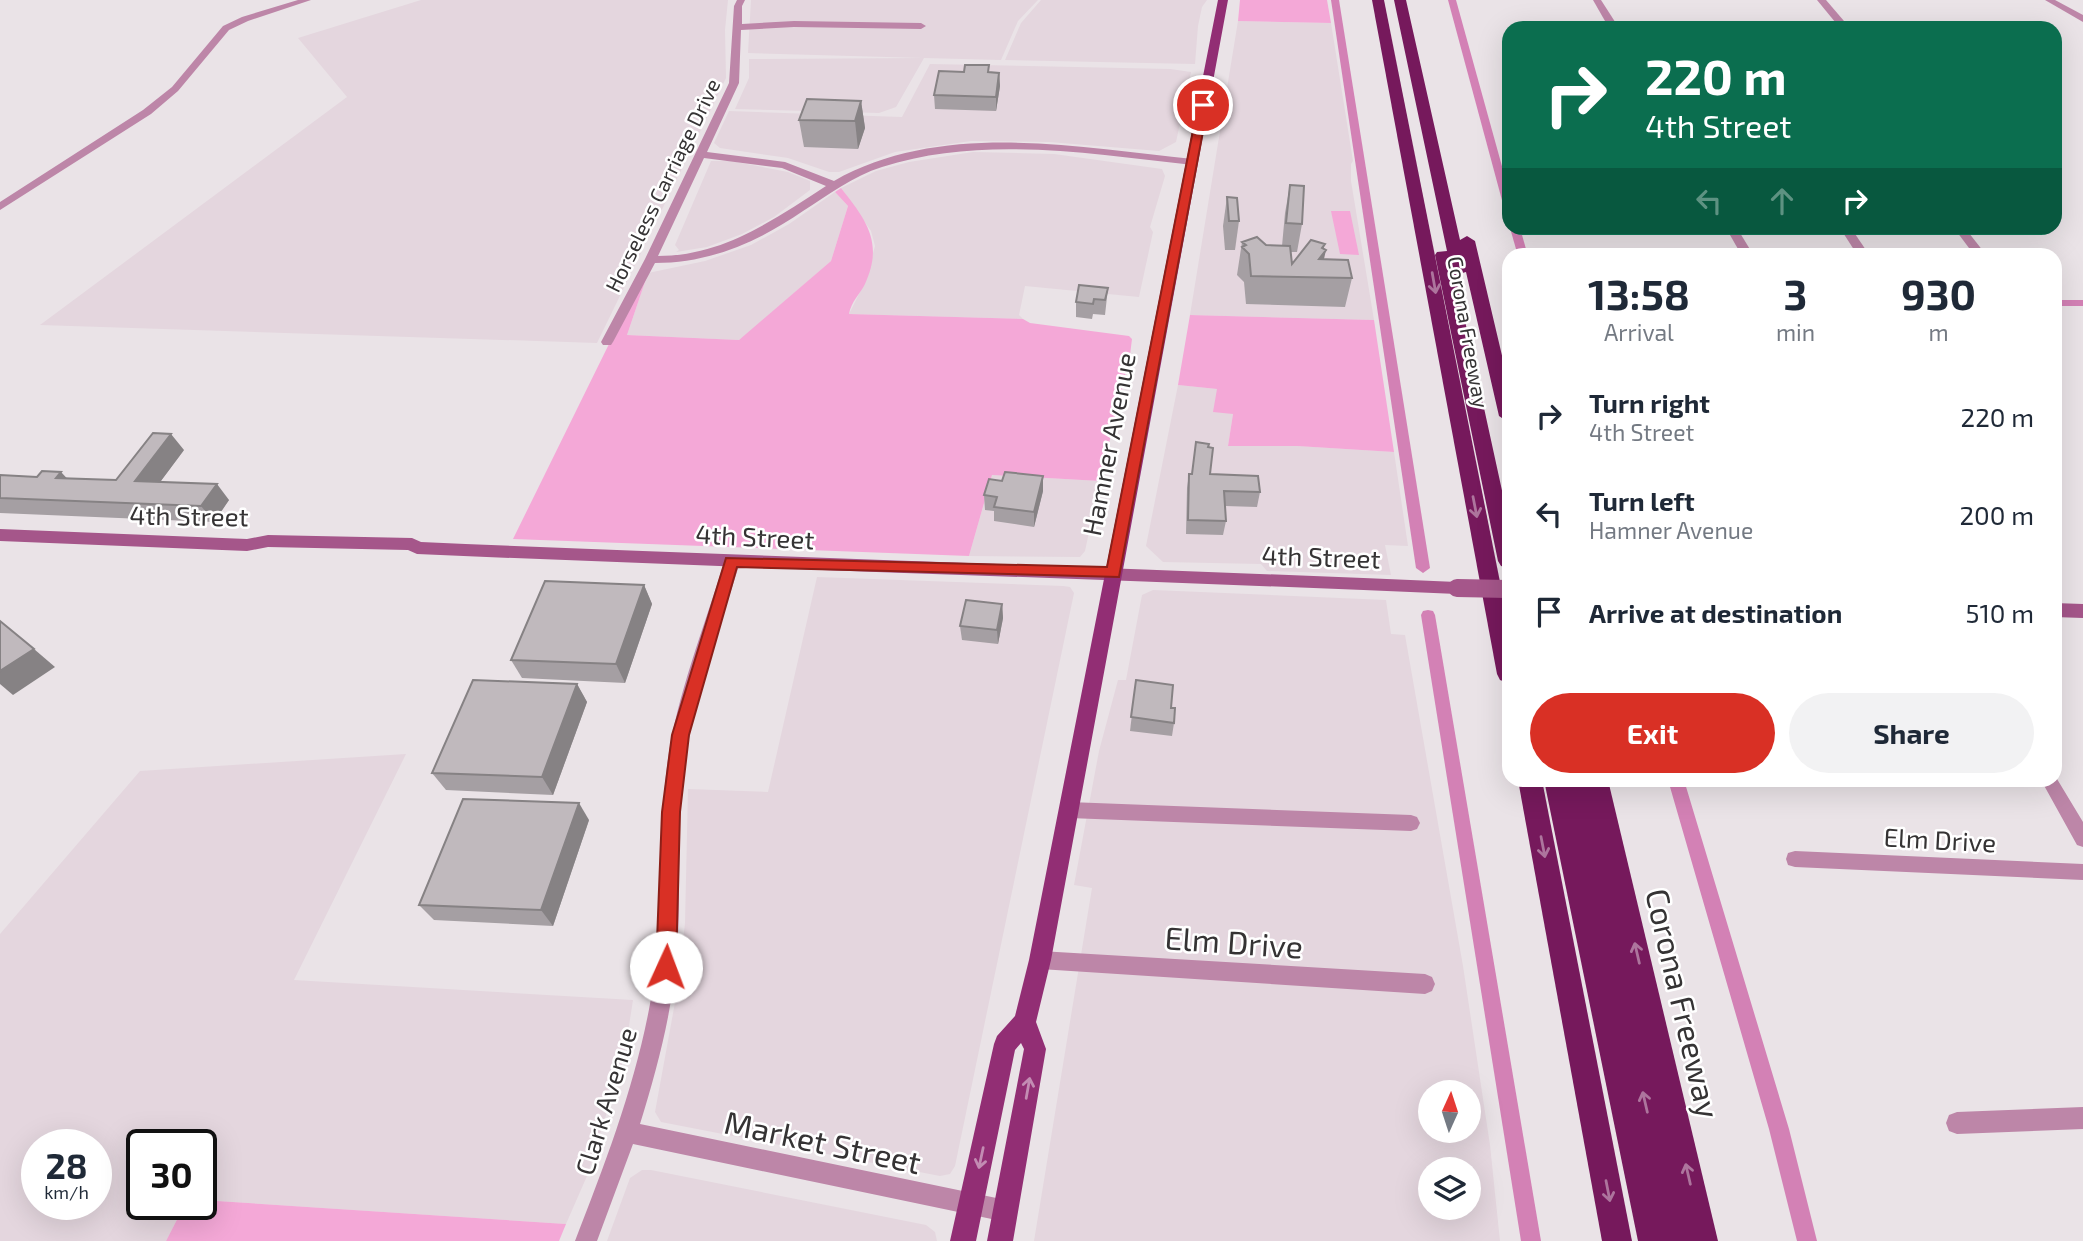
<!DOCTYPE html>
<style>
:root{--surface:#fff;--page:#f2f2f3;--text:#1f2937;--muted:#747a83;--accent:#d93025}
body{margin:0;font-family:"Exo 2",sans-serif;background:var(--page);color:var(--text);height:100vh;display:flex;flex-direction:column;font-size:26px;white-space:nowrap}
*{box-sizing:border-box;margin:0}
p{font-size:23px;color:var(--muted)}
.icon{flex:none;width:38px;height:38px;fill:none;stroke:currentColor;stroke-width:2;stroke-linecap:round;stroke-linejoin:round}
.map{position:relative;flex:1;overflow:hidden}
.details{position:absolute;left:1502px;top:248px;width:560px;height:539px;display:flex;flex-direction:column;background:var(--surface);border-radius:21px;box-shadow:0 7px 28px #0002}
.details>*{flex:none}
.hud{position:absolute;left:1502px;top:21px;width:560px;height:214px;border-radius:21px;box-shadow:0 7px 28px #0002;background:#0b6e4f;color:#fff;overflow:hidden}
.needle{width:46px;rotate:3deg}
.fabs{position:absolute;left:1418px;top:1080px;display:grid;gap:14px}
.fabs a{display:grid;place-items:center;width:63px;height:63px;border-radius:50%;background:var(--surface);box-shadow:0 7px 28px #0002;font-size:35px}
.speed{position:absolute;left:21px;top:1129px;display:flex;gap:14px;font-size:35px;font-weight:700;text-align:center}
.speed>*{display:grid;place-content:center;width:91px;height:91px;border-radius:50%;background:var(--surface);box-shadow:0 7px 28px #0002;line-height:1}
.speed small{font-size:18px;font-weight:400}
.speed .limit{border:4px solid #111;border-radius:10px;background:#fff;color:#111}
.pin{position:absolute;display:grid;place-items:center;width:60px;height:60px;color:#fff;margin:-30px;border:4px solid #fff;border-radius:50%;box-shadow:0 2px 7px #0007}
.me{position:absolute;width:77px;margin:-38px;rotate:2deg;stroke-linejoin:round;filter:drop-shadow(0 0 5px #0008)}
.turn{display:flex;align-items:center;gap:24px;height:147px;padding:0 28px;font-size:32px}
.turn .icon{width:91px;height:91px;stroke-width:2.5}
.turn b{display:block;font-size:49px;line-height:60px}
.lanes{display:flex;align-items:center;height:66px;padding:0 28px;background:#0003;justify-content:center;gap:35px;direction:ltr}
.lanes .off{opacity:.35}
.eta{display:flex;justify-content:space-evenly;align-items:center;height:119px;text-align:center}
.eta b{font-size:42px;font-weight:700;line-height:49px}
.cta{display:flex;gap:14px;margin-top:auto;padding:14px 28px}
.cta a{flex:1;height:80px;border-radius:42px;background:var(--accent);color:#fff;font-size:28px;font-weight:700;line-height:80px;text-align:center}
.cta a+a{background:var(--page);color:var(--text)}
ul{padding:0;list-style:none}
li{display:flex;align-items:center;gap:21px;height:98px;padding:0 28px}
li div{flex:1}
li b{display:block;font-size:26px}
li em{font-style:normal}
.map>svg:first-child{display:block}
</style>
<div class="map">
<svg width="2083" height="1241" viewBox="0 0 2083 1241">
<rect width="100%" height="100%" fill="#eae3e7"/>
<!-- built -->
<g fill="#e4d6de" fill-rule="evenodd">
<polygon points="421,0 728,0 725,30 726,78 597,343 40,325 347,97 298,38"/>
<polygon points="751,0 1038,0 1018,21 1001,60 924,58 896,107 879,113 735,109 749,78 749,59 923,58 748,53"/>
<polygon points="1041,0 1207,0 1202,7 1198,26 1195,64 1005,60 1021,23"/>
<polygon points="1238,21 1331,23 1353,161 1351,164 1351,181 1374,320 1190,315"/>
<polygon points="930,64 1170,69 1191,72 1176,142 1159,151 1049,142 971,141 895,152 839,172 829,172 788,158 720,148 714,143 729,111 902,117"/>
<polygon points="973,152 1054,154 1162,169 1165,176 1150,227 1153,232 1139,297 1025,286 1019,315 1023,319 849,314 865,282 875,246 871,231 841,188 876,171 909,162"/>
<polygon points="711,161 731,161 788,172 810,181 810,190 774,217 742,234 707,247 676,252 679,250 675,245"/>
<polygon points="835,192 848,206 831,261 747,334 739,340 627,335 648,273 705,261 751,245 789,224"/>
<polygon points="1178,385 1217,389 1233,414 1228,446 1297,446 1394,452 1408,546 1385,545 1391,575 1267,571 1261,564 1163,562 1146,546"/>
<polygon points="992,475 1100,481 1085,551 1080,557 969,556"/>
<polygon points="817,577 1063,586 1070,587 1074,593 955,1166 950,1174 940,1176 661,1122 655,1112 678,986 685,923 688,789 768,792"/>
<path d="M1153 590 1386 600 1391 634 1405 635 1463 966 1490 1145 1500 1241H1034L1092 888 1074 885 1099 751 1118 680H1126L1142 595ZM1430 1092H1468V1130H1430ZM1430 1169H1468V1208H1430Z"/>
<path d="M406 754 294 980 633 1000 624 1058 587 1176 566 1224 201 1200V1144H142V1204H185L166 1241H0V934L140 771ZM37 1144H96V1204H37Z"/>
<polygon points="642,1170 651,1170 926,1225 935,1232 937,1241 607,1241 630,1178"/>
</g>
<!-- green -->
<g fill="#f4a8d7">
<polygon points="1240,0 1327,0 1331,23 1238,21"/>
<path d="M841 188C866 220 884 242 865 284 860 294 851 302 849 314L1023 319 1030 323 1129 336 1132 339 1130 355 1100 481 992 475 969 556 513 539 609 344 612 343 648 273 627 335 739 340 831 261 848 206 835 192Z"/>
<polygon points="1331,211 1350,211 1359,255 1340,254"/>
<polygon points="1190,315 1374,320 1394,452 1297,446 1228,446 1233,414 1213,412 1217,389 1178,385"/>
<polygon points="201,1200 566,1224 559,1241 166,1241 185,1204 201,1204"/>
</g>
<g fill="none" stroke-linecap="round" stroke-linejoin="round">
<!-- canal -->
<g fill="#d381b5" fill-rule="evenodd">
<polygon points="1331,0 1339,0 1430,568 1423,573 1416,568"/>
<polygon points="1448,0 1456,0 1508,188 1508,207 1503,204"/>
<polygon points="1510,228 1520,228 1528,256 1518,256"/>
<rect x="2054" y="300" width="29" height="6"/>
<polygon points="1428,610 1433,611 1435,615 1541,1241 1521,1241 1421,615 1423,611"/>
<polygon points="1668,780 1684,780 1789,1129 1817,1241 1797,1241 1769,1129"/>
</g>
<!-- street -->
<g fill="#bd86a8" fill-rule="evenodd">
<polygon points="298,0 311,0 248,21 229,30 178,91 151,114 0,210 0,202 143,110 172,87 223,26 242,17"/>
<path d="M737 0H745L742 6V24L794 21 921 23 926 26 921 29 794 27 741 30 739 83 707 152 785 162 834 181C941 120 1077 147 1193 159L1198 162 1193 165C1090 154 982 135 882 167 853 176 828 195 803 211 758 242 710 263 655 263L613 342 611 345H603L601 342 645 259 729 83 734 6ZM704 158 782 168 826 186C773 220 724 256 658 256Z"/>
<polygon points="1593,0 1601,0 1619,28 1609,28"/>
<polygon points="1817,0 1826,0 1850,28 1840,28"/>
<polygon points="2045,0 2055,0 2083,15 2083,22"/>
<polygon points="1726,228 1737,228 1754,256 1742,256"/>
<polygon points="1840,228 1851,228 1870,256 1858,256"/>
<polygon points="1954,228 1965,228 1987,256 1975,256"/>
<path d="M732 556 740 562C720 628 695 693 685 762 676 820 681 879 678 937 675 1001 659 1063 640 1124L1006 1200 1014 1203 1017 1211 1014 1219 1006 1222 633 1144 597 1241H575C605 1164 635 1086 650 1004 665 925 657 845 667 766 676 696 704 629 724 562Z"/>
<polygon points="2054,774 2083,822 2083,847 2077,845 2041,780 2054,780"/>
<polygon points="1069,802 1411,815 1417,817 1420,823 1417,829 1411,831 1069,818 1063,816 1060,810 1063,804"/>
<polygon points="1795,851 2083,864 2083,880 1795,867 1788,865 1786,859 1788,853"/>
<polygon points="1040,951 1425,974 1432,977 1435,984 1432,991 1425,994 1040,969 1033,967 1030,960 1033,953"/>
<polygon points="2083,1107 2083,1129 1957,1134 1949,1131 1946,1123 1949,1115 1957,1112"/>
</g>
<!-- secondary -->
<g fill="#a5568a" fill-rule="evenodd">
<path d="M0 529 247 539 268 535 412 538 421 542C766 557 1112 567 1457 582L1463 583 1466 588 1463 593 1457 594C1110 579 764 569 417 554L408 550 268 547 247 551 0 541Z"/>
<polygon points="2054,603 2083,604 2083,618 2054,617"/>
</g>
<!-- primary -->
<polygon fill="#922e74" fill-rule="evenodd" points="1218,0 1228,0 1051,960 1036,1022 1046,1049 1013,1241 987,1241 1024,1049 1021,1043 1015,1050 976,1241 950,1241 994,1044 997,1036 1015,1016 1029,960"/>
<!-- highway -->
<g fill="#76195c" fill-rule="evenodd">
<polygon points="1372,0 1384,0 1508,622 1508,683 1500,680 1497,674"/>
<polygon points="1394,0 1406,0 1460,240 1467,236 1475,241 1508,381 1508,422 1499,416 1466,272 1455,275 1508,518 1508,568 1501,566 1498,561 1435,255 1437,252 1447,251"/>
<polygon points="1518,780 1542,780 1632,1241 1602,1241"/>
<polygon points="1544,780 1608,780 1718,1241 1638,1241"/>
</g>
<!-- secondary-bridge -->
<polyline stroke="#a5568a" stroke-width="18" points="1457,588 1508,589"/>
</g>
<!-- wall -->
<g fill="#a59fa3">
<polygon points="989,65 989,72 999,73 1000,86 996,111 935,109 934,95 964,72"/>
<polygon points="861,101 865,128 858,149 804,147 799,120"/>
<polygon points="1290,185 1302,224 1297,252 1291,252 1292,264 1324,249 1324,259 1352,278 1345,307 1246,304 1244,282 1237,275 1242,242 1266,245 1282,246 1285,213"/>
<polygon points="1227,197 1239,221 1235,250 1225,250 1223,226"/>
<polygon points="1108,288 1105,315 1093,314 1092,319 1076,317 1076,302"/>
<polygon points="1208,447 1210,474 1260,492 1257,507 1225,506 1226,521 1223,535 1186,534 1187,488 1189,474 1192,474"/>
<polygon points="184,450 160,482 229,500 214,522 0,513 0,475 116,480"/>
<polygon points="1043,491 1034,527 994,521 994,511 985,510 984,495"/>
<polygon points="644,585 652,604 625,683 522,678 511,660"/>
<polygon points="1002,604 1003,618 998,644 962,640 960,626"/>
<polygon points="1136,680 1171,708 1174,723 1172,736 1130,731"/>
<polygon points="577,684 587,702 553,795 446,790 432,773"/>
<polygon points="589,820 553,926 434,920 419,905"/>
</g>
<!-- shaded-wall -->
<g fill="#868284">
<polygon points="999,73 1000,86 996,111 996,97"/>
<polygon points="861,101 865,128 858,149 855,121"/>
<polygon points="1325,244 1322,254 1326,250 1320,277 1315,277 1322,248"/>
<polygon points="171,434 184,450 149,497 135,481"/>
<polygon points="61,472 76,488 56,478"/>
<polygon points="1043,476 1043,491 1034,527 1034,512"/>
<polygon points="217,484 229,500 214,522 201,506"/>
<polygon points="644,585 652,604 625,683 616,664"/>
<polygon points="1002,604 1003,618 998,644 997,630"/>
<polygon points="34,649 55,667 13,695 0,684 0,671"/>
<polygon points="577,684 587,702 553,795 542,777"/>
<polygon points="579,803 589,820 553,926 541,910"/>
</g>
<!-- building -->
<g fill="#c0b9bd" stroke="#868284" stroke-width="2">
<polygon points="965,65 989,65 988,72 999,73 996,97 934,95 939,71 964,72"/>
<polygon points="807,99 861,101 855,121 799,120"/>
<polygon points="1290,185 1304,186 1302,224 1286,223"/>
<polygon points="1227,197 1237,198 1239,221 1229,221"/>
<polygon points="1257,237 1266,245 1290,246 1292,264 1311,240 1325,244 1322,248 1326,250 1319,259 1348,260 1352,278 1251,276 1249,254 1242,247 1246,245 1242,242"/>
<polygon points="1079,285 1108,288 1105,300 1094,299 1093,304 1076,302"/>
<polygon points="153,433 171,434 135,481 217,484 201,506 0,498 0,475 37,477 42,471 61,472 56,478 116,480"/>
<polygon points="1196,442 1209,444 1208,447 1213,448 1210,474 1258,476 1260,492 1224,491 1226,521 1188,520 1189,474 1192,474"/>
<polygon points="1005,472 1043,476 1034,512 994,507 997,497 984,495 989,479 1002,481"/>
<polygon points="545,581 644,585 616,664 511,660"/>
<polygon points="966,600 1002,604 997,630 960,626"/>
<polygon points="0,621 34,649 0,671"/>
<polygon points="473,680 577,684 542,777 432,773"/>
<polygon points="1136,680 1173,685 1171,708 1175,708 1174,723 1131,717"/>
<polygon points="463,799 579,803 541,910 419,905"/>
</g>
<!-- one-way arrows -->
<defs><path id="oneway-shaft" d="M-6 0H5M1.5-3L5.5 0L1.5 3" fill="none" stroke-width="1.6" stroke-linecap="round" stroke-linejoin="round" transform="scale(1.75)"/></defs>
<g stroke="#ad759d">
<use href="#oneway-shaft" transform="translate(1434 283) rotate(80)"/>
<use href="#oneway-shaft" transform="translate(1475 507) rotate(79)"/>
<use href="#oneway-shaft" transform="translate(1543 847) rotate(79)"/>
<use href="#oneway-shaft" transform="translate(1637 953) rotate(-103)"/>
<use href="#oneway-shaft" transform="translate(1645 1102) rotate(-103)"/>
<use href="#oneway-shaft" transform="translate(1688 1174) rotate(-103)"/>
<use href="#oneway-shaft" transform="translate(1608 1191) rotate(79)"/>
</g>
<g stroke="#c38cb3">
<use href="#oneway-shaft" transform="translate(1028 1088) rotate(-80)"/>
<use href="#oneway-shaft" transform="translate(981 1158) rotate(102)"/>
</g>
<!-- route -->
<polygon fill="#d93025" stroke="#8d1f18" stroke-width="2" points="1203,102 1208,105 1119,577 737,567 689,735 680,812 676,967 673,974 666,977 659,974 656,967 662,812 672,735 726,558 1107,567 1198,105"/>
<g text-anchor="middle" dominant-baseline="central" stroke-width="5" stroke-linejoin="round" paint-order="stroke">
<!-- far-street labels -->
<g font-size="21" fill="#353334" stroke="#fff">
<text transform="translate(662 185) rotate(-64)">Horseless Carriage Drive</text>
<text transform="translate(1469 332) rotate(80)">Corona Freeway</text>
</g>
<!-- street labels -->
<g font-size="26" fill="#353334" stroke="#fff">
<text transform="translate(1108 444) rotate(-79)">Hamner Avenue</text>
<text transform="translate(189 515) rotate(1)">4th Street</text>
<text transform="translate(755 536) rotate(3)">4th Street</text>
<text transform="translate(1321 556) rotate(2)">4th Street</text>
<text transform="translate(1940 839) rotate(3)">Elm Drive</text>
<text transform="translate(605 1101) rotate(-73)">Clark Avenue</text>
</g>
<!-- near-street labels -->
<g font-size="32" fill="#353334" stroke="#fff">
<text transform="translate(1234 941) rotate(4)">Elm Drive</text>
<text transform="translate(1684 1003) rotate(77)">Corona Freeway</text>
<text transform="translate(823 1141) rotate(12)">Market Street</text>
</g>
</g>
</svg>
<div class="fabs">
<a><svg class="needle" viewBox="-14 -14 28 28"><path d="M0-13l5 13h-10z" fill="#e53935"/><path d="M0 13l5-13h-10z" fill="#747a83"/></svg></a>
<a><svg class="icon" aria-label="layers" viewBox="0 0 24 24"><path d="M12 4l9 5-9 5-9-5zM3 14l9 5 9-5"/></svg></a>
</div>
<div class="speed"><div>28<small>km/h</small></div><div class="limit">30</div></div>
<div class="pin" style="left:1203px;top:105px;background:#d93025"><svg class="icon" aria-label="arrive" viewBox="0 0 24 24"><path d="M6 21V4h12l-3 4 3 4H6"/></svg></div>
<svg class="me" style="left:666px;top:967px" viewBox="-20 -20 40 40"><circle r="19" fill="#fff"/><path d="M0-13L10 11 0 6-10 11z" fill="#d93025"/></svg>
<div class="hud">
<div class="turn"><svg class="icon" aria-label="right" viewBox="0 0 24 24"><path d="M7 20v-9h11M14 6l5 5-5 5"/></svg><div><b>220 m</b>4th Street</div></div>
<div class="lanes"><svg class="icon off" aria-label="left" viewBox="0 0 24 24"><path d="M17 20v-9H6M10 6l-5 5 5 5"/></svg><svg class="icon off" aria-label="ahead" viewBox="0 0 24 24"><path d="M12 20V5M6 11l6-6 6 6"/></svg><svg class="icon" aria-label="right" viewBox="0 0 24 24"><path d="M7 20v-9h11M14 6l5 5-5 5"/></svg></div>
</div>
<section class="details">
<div class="eta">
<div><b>13:58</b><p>Arrival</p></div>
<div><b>3</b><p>min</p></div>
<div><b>930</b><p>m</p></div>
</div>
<ul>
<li><svg class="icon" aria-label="right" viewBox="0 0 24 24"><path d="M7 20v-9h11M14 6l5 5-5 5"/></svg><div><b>Turn right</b><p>4th Street</p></div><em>220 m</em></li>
<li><svg class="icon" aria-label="left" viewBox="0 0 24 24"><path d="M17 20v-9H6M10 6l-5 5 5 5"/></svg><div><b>Turn left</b><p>Hamner Avenue</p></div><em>200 m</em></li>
<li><svg class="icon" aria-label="arrive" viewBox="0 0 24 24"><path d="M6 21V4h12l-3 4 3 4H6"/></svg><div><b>Arrive at destination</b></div><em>510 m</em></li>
</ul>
<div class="cta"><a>Exit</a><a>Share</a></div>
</section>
</div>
